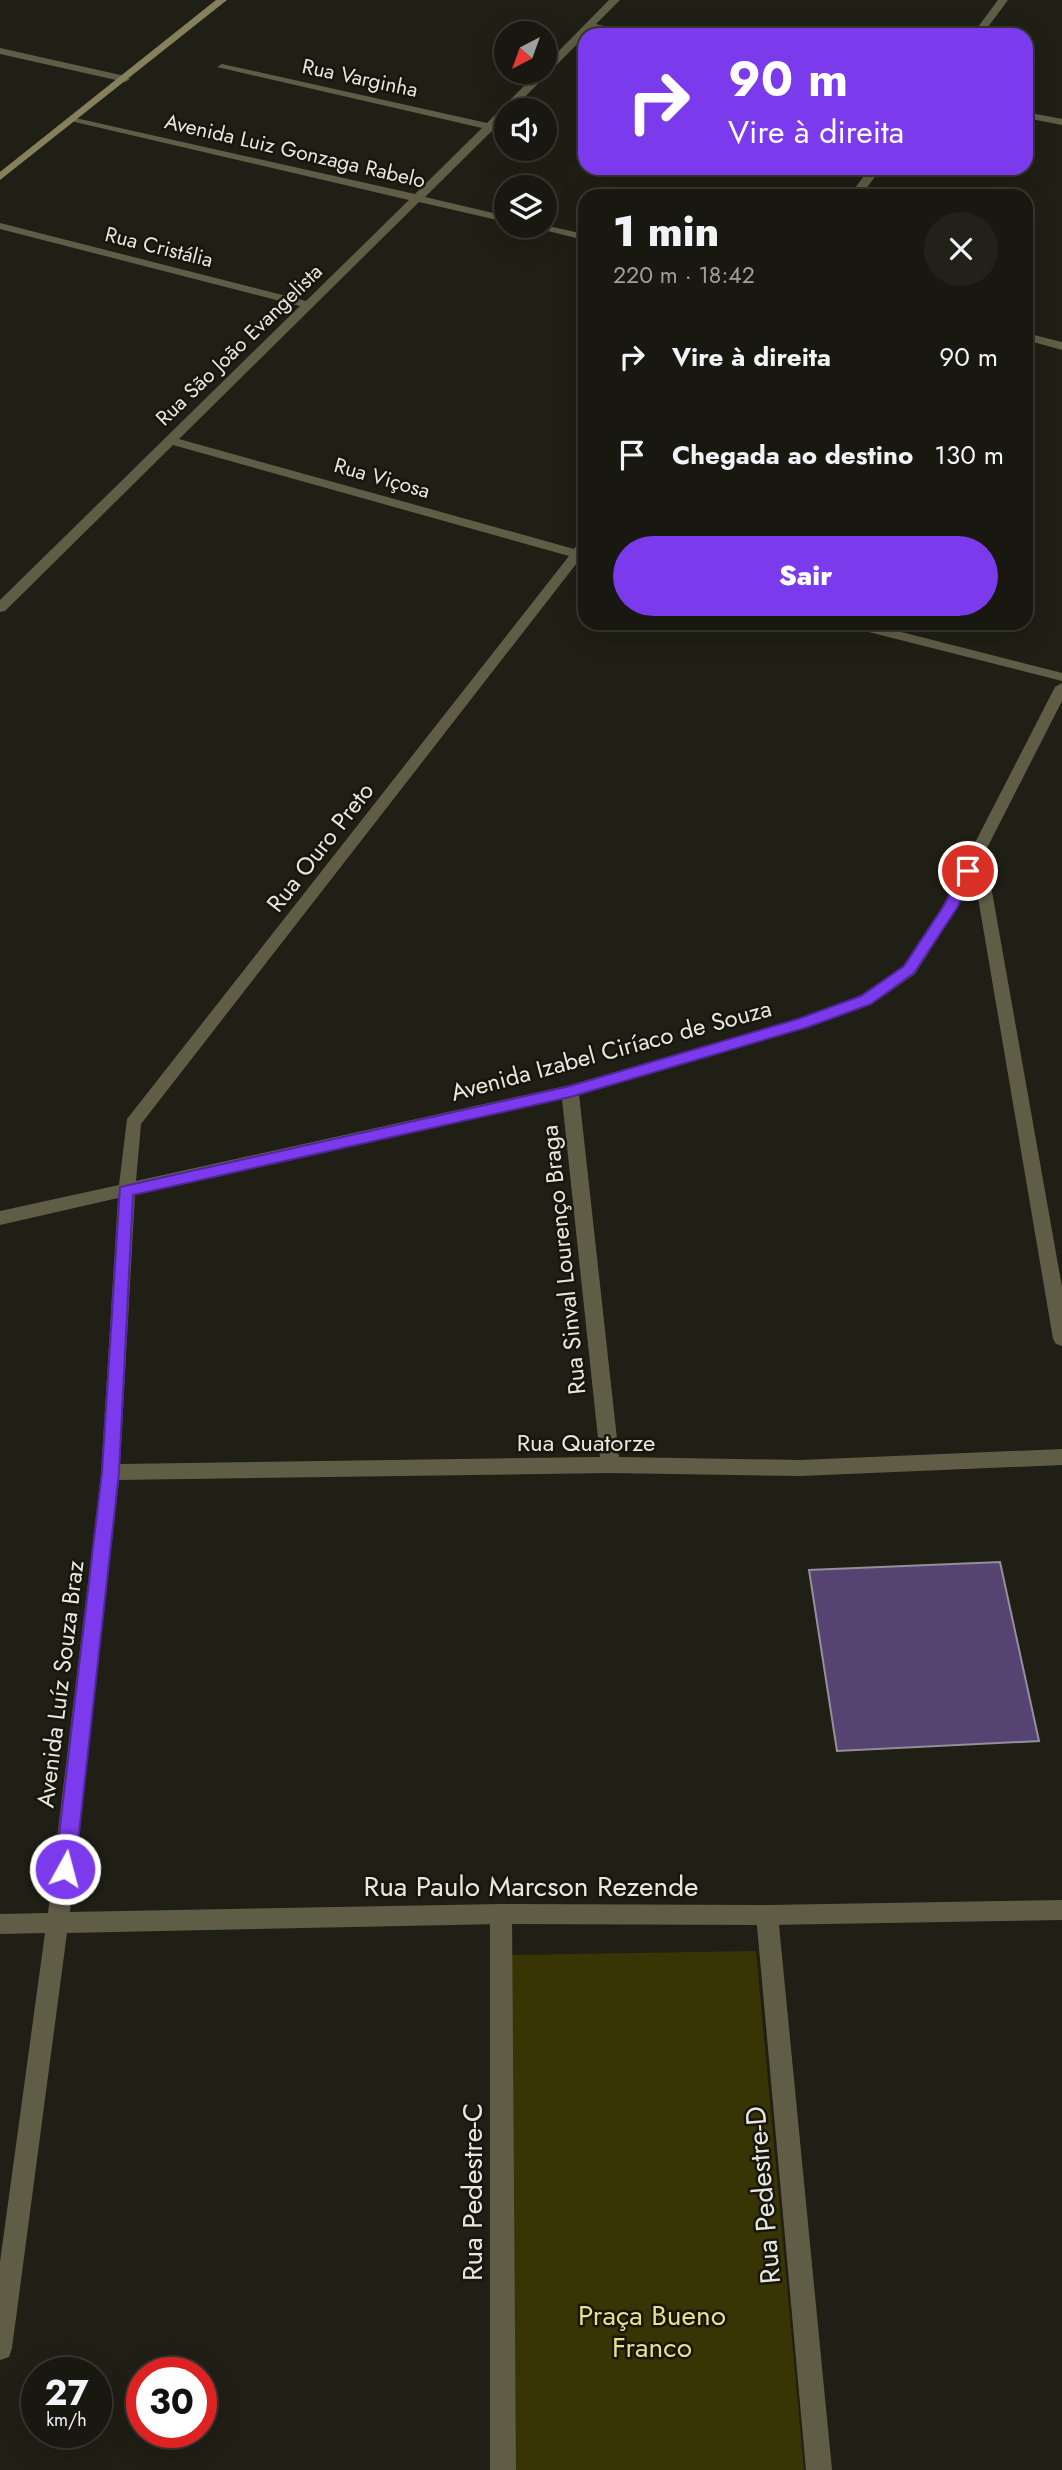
<!DOCTYPE html>
<html lang="pt">
<meta charset="utf-8">
<style>
:root{--surface:#181710;--page:#212019;--text:#f1f3f6;--muted:#9f9f9f;--line:#363630;--accent:#7c3aed}
body{margin:0;font-family:Jost,sans-serif;background:var(--page);color:var(--text);height:100vh;display:flex;flex-direction:column;font-size:26px;white-space:nowrap}
*{box-sizing:border-box;margin:0}
p{font-size:23px;color:var(--muted)}
.icon{flex:none;width:38px;height:38px;fill:none;stroke:currentColor;stroke-width:2;stroke-linecap:round;stroke-linejoin:round}
.map{position:relative;flex:1;overflow:hidden}
.panel{position:absolute;left:578px;top:189px;width:455px;height:441px;display:flex;flex-direction:column;background:var(--surface);border-radius:21px;box-shadow:0 7px 28px #0002,0 0 0 2px var(--line)}
.panel>*{flex:none}
.top-card{position:absolute;left:578px;top:28px;width:455px;height:147px;border-radius:21px;box-shadow:0 7px 28px #0002,0 0 0 2px var(--line);background:#7c3aed;color:#fff;overflow:hidden}
.needle{width:46px;rotate:221deg}
.buttons{position:absolute;left:494px;top:21px;display:grid;gap:14px}
.buttons a{display:grid;place-items:center;width:63px;height:63px;border-radius:50%;background:var(--surface);box-shadow:0 7px 28px #0002,0 0 0 2px var(--line);font-size:35px}
.speed{position:absolute;left:21px;top:2357px;display:flex;gap:14px;font-size:35px;font-weight:700;text-align:center}
.speed>*{display:grid;place-content:center;width:91px;height:91px;border-radius:50%;background:var(--surface);box-shadow:0 7px 28px #0002,0 0 0 2px var(--line);line-height:1}
.speed small{font-size:18px;font-weight:400}
.speed .limit{border:10px solid #d22;background:#fff;color:#111}
.pin{position:absolute;display:grid;place-items:center;width:60px;height:60px;color:#fff;margin:-30px;border:4px solid #fff;border-radius:50%;box-shadow:0 2px 7px #0007}
.me{position:absolute;width:77px;margin:-38px;rotate:7deg;stroke-linejoin:round;filter:drop-shadow(0 0 5px #0008)}
.turn{display:flex;align-items:center;gap:24px;height:147px;padding:0 35px;font-size:32px}
.turn .icon{width:91px;height:91px;stroke-width:2.5}
.turn b{display:block;font-size:49px;line-height:60px}
.round{display:grid;place-items:center;flex:none;width:74px;height:74px;border-radius:37px;background:var(--page)}
.headline{display:flex;align-items:center;justify-content:space-between;height:119px;padding:0 35px}
h1{font-size:42px;font-weight:800;line-height:52px}
.action{display:flex;gap:14px;margin-top:auto;padding:14px 35px}
.action a{flex:1;height:80px;border-radius:42px;background:var(--accent);color:#fff;font-size:28px;font-weight:800;line-height:80px;text-align:center}
ul{padding:0;list-style:none}
li{display:flex;align-items:center;gap:21px;height:98px;padding:0 35px}
li div{flex:1}
li b{display:block;font-size:26px}
li em{font-style:normal}
.map>svg:first-child{display:block}
</style>
<div class="map">
<svg width="1062" height="2470" viewBox="0 0 1062 2470">
<rect width="100%" height="100%" fill="#201f15"/>
<!-- green -->
<polygon fill="#393404" points="756,1951 804,2470 516,2470 511,1955"/>
<!-- building -->
<polygon fill="#564372" stroke="#938f9b" stroke-width="2" points="1000,1562 1039,1741 837,1751 809,1570"/>
<g fill="none" stroke-linecap="round" stroke-linejoin="round">
<!-- pedestrian -->
<g fill="#605d47" fill-rule="evenodd">
<polygon points="501,1904 509,1907 512,1914 516,2470 490,2470 490,1914 493,1907"/>
<polygon points="767,1905 775,1908 778,1915 832,2470 806,2470 756,1915 759,1908"/>
</g>
<!-- minor -->
<g fill="#605d47" fill-rule="evenodd">
<path d="M609 0H620L596 24 638 35H618L591 30 512 110H506V117L425 197 506 216V222L419 202 179 439 574 549 579 542 584 541V560L580 559 141 1124 136 1181 570 1085 798 1019 860 996 903 966 942 907 1055 687 1062 683V701L985 852 1062 1287V1346L1056 1344 1053 1339 974 874 957 908 915 974 872 1004 809 1027 579 1094 619 1457 800 1460 1062 1449V1465L800 1476 610 1473 119 1480 70 1912 501 1904 767 1905 1062 1900V1920L767 1925 501 1924 67 1933 12 2348 9 2357 0 2360V2262L45 1933 0 1934V1914L48 1913 101 1475 118 1198 0 1225V1211L119 1185 127 1119 569 556 173 445 5 611 0 612V600L300 306 0 229V223L306 301 409 200 75 122 70 119 71 117 415 194 482 128 217 67 222 64 487 123 538 72H544V66ZM562 1099 600 1457 120 1464 135 1194Z"/>
<polygon points="998,0 1008,0 982,35 972,35"/>
<polygon points="0,48 125,76 130,79 125,82 0,54"/>
<polygon points="1026,112 1062,119 1062,125 1026,118"/>
<polygon points="870,168 881,168 861,196 849,196"/>
<polygon points="544,225 584,234 584,240 528,226"/>
<polygon points="1026,333 1062,342 1062,350 1026,340"/>
<polygon points="843,623 866,623 1062,673 1062,681 845,626"/>
</g>
<!-- secondary -->
<polygon fill="#86815c" fill-rule="evenodd" points="216,0 227,0 0,180 0,172"/>
</g>
<!-- route -->
<polygon fill="#7c3aed" stroke="#51269a" stroke-width="2" points="968,866 975,871 957,908 914,973 871,1004 808,1027 570,1097 133,1195 119,1472 75,1869 72,1875 65,1878 58,1875 55,1869 102,1472 120,1187 570,1086 798,1019 861,996 904,966 943,907 964,868"/>
<g text-anchor="middle" dominant-baseline="central" stroke-width="5" stroke-linejoin="round" paint-order="stroke">
<!-- far-street labels -->
<g font-size="21" fill="#e7e7e0" stroke="#17160c">
<text transform="translate(360 78) rotate(12)">Rua Varginha</text>
<text transform="translate(295 151) rotate(13)">Avenida Luiz Gonzaga Rabelo</text>
<text transform="translate(159 247) rotate(14)">Rua Cristália</text>
<text transform="translate(239 345) rotate(-44)">Rua São João Evangelista</text>
<text transform="translate(382 478) rotate(16)">Rua Viçosa</text>
</g>
<!-- street labels -->
<g font-size="24" fill="#e7e7e0" stroke="#17160c">
<text transform="translate(320 847) rotate(-52)">Rua Ouro Preto</text>
<text transform="translate(611 1050) rotate(-15)">Avenida Izabel Ciríaco de Souza</text>
<text transform="translate(563 1260) rotate(-96)">Rua Sinval Lourenço Braga</text>
<text x="586" y="1442">Rua Quatorze</text>
<text transform="translate(60 1684) rotate(-83)">Avenida Luíz Souza Braz</text>
</g>
<!-- near-street labels -->
<g font-size="28" fill="#e7e7e0" stroke="#17160c">
<text x="531" y="1886">Rua Paulo Marcson Rezende</text>
<text transform="translate(472 2192) rotate(-90)">Rua Pedestre-C</text>
<text transform="translate(763 2195) rotate(-95)">Rua Pedestre-D</text>
</g>
<!-- near-park labels -->
<g font-size="28" fill="#eadf89" stroke="#17160c">
<text x="652" y="2315">Praça Bueno<tspan x="652" dy="32">Franco</tspan></text>
</g>
</g>
</svg>
<div class="buttons">
<a><svg class="needle" viewBox="-14 -14 28 28"><path d="M0-13l5 13h-10z" fill="#e53935"/><path d="M0 13l5-13h-10z" fill="#9f9f9f"/></svg></a>
<a><svg class="icon" aria-label="sound" viewBox="0 0 24 24"><path d="M4 9h4l5-4v14l-5-4H4zM17 9q2 3 0 6"/></svg></a>
<a><svg class="icon" aria-label="layers" viewBox="0 0 24 24"><path d="M12 4l9 5-9 5-9-5zM3 14l9 5 9-5"/></svg></a>
</div>
<div class="speed"><div>27<small>km/h</small></div><div class="limit">30</div></div>
<div class="pin" style="left:968px;top:871px;background:#d93025"><svg class="icon" aria-label="arrive" viewBox="0 0 24 24"><path d="M6 21V4h12l-3 4 3 4H6"/></svg></div>
<svg class="me" style="left:65px;top:1869px" viewBox="-20 -20 40 40"><circle r="17" fill="#7c3aed" stroke="#fff" stroke-width="3"/><path d="M0-11L8 9 0 5-8 9z" fill="#fff"/></svg>
<div class="top-card">
<div class="turn"><svg class="icon" aria-label="right" viewBox="0 0 24 24"><path d="M7 20v-9h11M14 6l5 5-5 5"/></svg><div><b>90 m</b>Vire à direita</div></div>
</div>
<section class="panel">
<div class="headline"><div><h1>1 min</h1><p>220 m · 18:42</p></div><a class="round"><svg class="icon" aria-label="close" viewBox="0 0 24 24"><path d="M6 6l12 12M18 6L6 18"/></svg></a></div>
<ul>
<li><svg class="icon" aria-label="right" viewBox="0 0 24 24"><path d="M7 20v-9h11M14 6l5 5-5 5"/></svg><div><b>Vire à direita</b></div><em>90 m</em></li>
<li><svg class="icon" aria-label="arrive" viewBox="0 0 24 24"><path d="M6 21V4h12l-3 4 3 4H6"/></svg><div><b>Chegada ao destino</b></div><em>130 m</em></li>
</ul>
<div class="action"><a>Sair</a></div>
</section>
</div>
